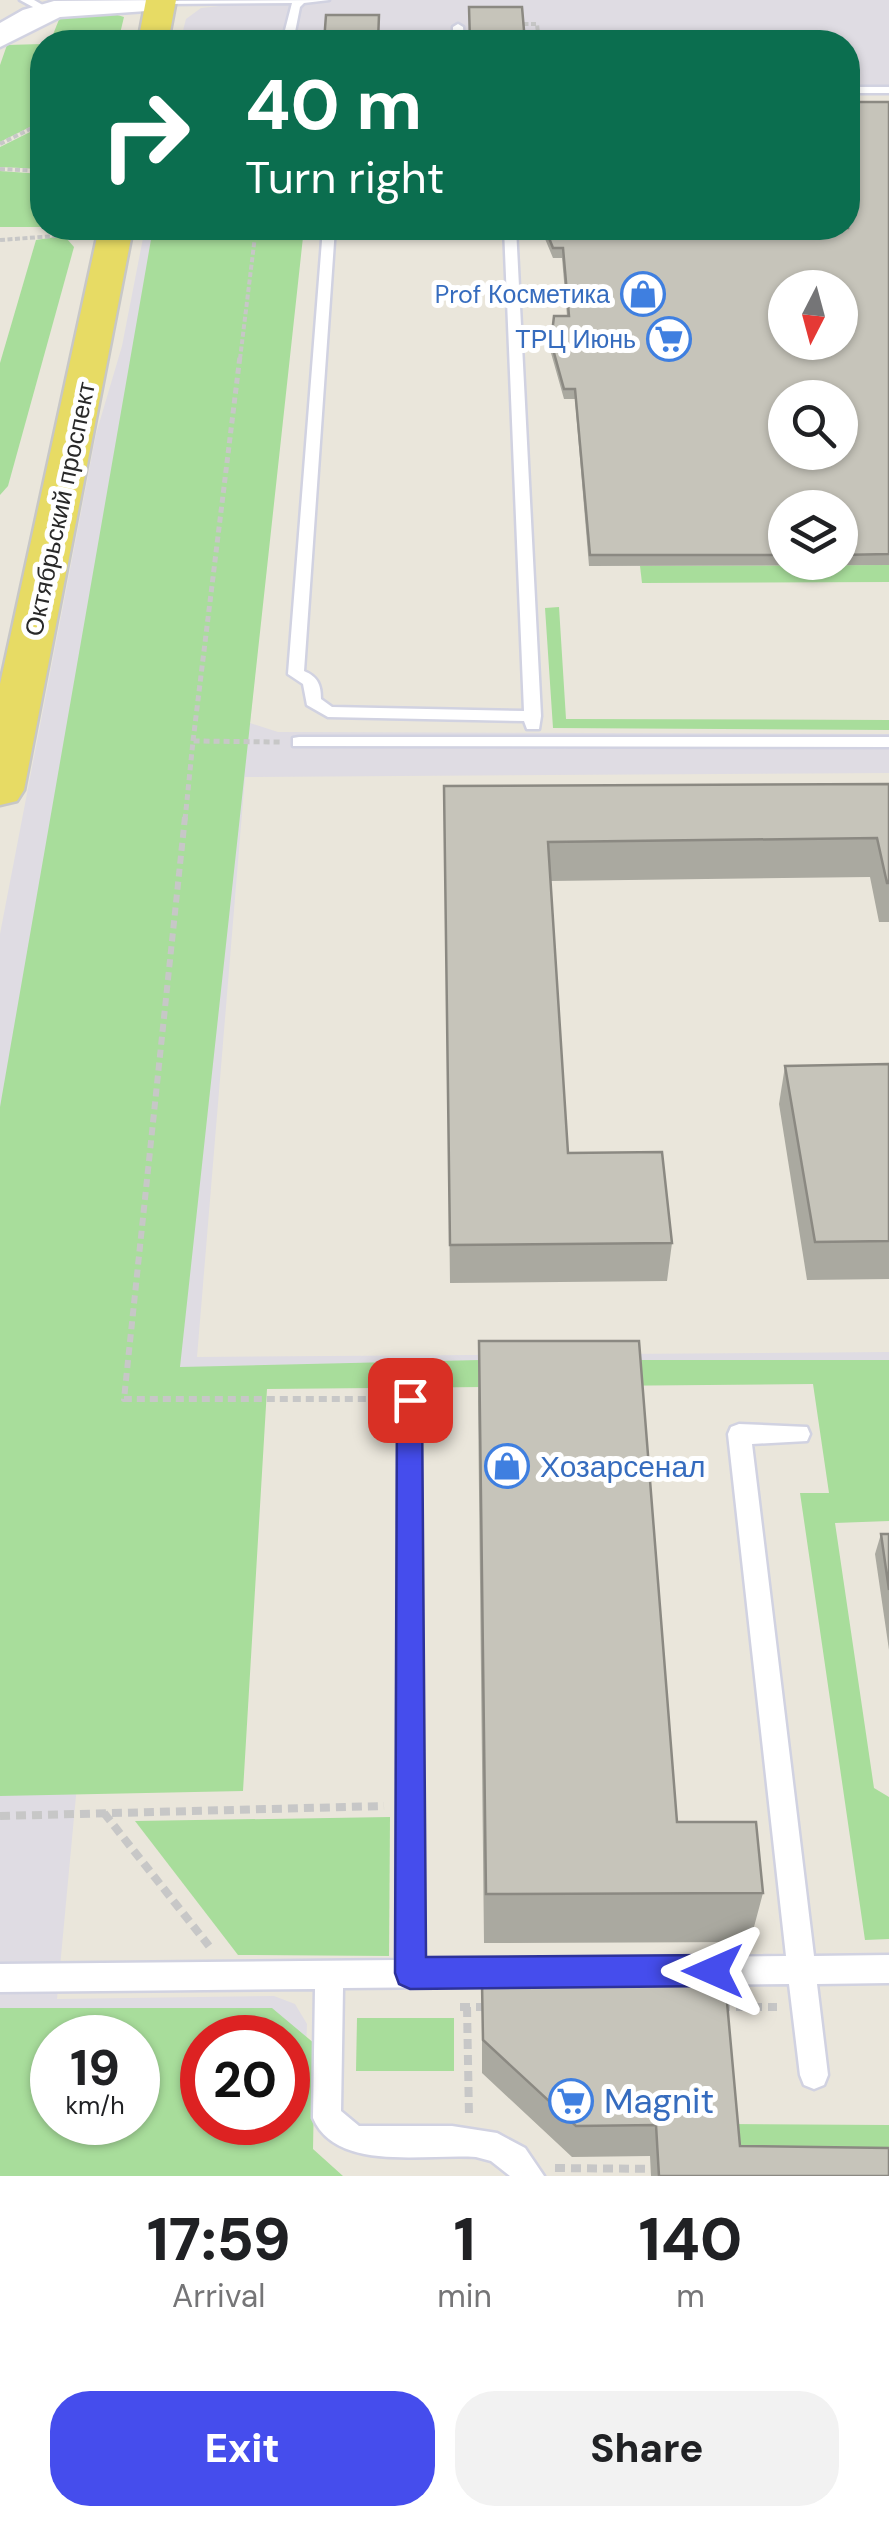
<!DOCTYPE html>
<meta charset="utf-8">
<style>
:root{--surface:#fff;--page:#f2f2f2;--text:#202124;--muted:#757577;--accent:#454ded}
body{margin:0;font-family:"DM Sans",sans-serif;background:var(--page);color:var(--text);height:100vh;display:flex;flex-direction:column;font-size:38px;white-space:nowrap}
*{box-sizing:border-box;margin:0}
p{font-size:32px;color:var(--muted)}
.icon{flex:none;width:55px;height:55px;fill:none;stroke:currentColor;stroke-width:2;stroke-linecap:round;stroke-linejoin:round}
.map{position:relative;height:2176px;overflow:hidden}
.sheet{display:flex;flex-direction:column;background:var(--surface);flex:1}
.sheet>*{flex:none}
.hud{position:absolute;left:30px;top:30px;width:830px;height:210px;border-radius:40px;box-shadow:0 2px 8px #0004;background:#0b6e4f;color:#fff;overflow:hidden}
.needle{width:65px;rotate:186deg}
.buttons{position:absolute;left:768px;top:270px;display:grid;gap:20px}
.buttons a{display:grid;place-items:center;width:90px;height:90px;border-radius:50%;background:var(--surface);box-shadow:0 2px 8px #0004;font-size:50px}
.speed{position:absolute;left:30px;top:2015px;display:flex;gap:20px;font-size:50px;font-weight:700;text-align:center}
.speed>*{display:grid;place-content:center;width:130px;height:130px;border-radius:50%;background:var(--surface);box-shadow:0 2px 8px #0004;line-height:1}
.speed small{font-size:25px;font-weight:400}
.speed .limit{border:15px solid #d22;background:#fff;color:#111}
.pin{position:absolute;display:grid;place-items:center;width:85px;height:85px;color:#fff;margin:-42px;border-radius:20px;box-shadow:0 5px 15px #0006}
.me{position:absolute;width:110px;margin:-55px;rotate:270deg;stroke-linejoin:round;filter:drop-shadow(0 0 8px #0008)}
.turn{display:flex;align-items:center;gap:35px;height:210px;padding:0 50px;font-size:45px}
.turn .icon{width:130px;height:130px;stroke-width:2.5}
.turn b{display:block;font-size:70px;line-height:85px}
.eta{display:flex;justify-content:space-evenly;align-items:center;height:170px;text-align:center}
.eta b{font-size:60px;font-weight:800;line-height:70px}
.button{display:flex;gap:20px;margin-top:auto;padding:20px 50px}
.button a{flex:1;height:115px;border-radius:40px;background:var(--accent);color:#fff;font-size:40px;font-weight:800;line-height:115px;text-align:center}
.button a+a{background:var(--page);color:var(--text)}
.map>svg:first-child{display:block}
</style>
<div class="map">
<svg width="889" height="2176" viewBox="0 0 889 2176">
<rect width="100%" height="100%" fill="#eae6db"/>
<!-- industrial -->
<g fill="#dfdce3" fill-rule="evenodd">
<polygon points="230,0 889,0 889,94 848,94 848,42 180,42 186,19 201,8 229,5"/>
<path d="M145 228H301L250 723 278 732 889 734V773L245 777 197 1357 889 1352V1370L115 1379 57 1999 274 1996 295 2004 307 2024 302 2144 0 2176V934L96 434 122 346ZM52 2038H138V2122H52ZM202 2038H288V2122H202Z"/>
</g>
<!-- green -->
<g fill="#a8dd9b" fill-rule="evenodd">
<polygon points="111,13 124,17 118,42 50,42 60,17"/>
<polygon points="42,44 42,121 0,142 0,65 7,45"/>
<polygon points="42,126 42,169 0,167 0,147"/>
<polygon points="0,171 42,174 42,227 0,227"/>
<polygon points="153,228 304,228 180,1367 480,1360 889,1360 889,1521 835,1523 874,1788 889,1797 889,1939 865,1940 800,1493 829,1493 813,1384 267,1389 243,1791 0,1796 0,1107"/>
<polygon points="55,237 67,239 74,247 8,486 0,495 0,363 36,240"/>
<polygon points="889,565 889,582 642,583 640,566"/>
<polygon points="559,607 566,719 889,720 889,730 553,728 545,608"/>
<polygon points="390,1817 389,1956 238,1955 135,1821"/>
<path d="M0 2008H272L315 2044 313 2149 343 2176H0ZM52 2038H138V2122H52ZM202 2038H288V2122H202Z"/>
<polygon points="357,2018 454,2018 454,2071 356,2071"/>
<polygon points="726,2124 889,2125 889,2156 728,2155"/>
</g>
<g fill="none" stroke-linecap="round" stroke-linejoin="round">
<!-- lane casing -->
<g stroke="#d1d2e1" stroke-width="5">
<g id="lane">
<polygon points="20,0 34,0 53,11 44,13"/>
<polygon points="329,0 304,3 300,7 293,42 282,42 292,3 161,4 156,1"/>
<polygon points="458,24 463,27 464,42 453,42 453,27"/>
<rect x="848" y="87" width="41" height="6"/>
<path d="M323 228H335L304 671C318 677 321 685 321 699L332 707 524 711 504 228H516L541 716 539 729H527L524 721 328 717 307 705 303 684 288 674Z"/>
<polygon points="299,737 889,737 889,747 293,746 293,738"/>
<path d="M409 1391 417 1393 420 1400 424 1960 786 1956 728 1434 731 1427 739 1424 807 1427 810 1434 807 1441 752 1444 814 1956 889 1955V1983L817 1984 828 2075 824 2085 814 2089 804 2085 800 2075 789 1984 343 1988 341 2111 359 2126H452L497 2133 525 2148 544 2176H510L491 2161 476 2157C428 2153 336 2173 313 2118L315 1989 0 1992V1964L396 1960 398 1400 401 1393Z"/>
</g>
</g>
<!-- secondary casing -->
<g stroke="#d1d2e1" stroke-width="5">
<polygon id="secondary" points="54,1 175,0 176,1 171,7 161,10 60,17 0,47 0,23 23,10"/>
</g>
<!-- primary casing -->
<g stroke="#c7c7c7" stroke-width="5">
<g id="primary">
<polygon points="146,0 176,0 168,42 138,42"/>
<polygon points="99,228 133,228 24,790 17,801 0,805 0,684"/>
</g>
</g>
<!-- path-far3 -->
<g stroke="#c7c7c7" stroke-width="4" stroke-dasharray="5 2.5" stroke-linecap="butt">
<polyline points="516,24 537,24 539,42"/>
<polyline points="0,144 42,123"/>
<polyline points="0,169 42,171"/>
<polyline points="0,240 83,234"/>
<polyline points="240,359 256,228"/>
</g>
<!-- path-far2 -->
<g stroke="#c7c7c7" stroke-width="5" stroke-dasharray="6 4" stroke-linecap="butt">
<polyline points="193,741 240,356"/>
<polyline points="185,820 193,741 280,742"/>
</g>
<!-- path-far1 -->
<polyline stroke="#c7c7c7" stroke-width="6" stroke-dasharray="8 5" stroke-linecap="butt" points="185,817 124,1399 383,1399"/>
<!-- path -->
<g stroke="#c7c7c7" stroke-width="8" stroke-dasharray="10 6" stroke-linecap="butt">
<polyline points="104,1813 209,1946"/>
<polyline points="0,1816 384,1806"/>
<polyline points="460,2007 487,2007"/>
<polyline points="467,2007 469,2116"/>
<polyline points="720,2007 777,2007"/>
<polyline points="555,2168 658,2169"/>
</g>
<!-- lane -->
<use href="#lane" fill="#fff" fill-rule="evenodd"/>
<!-- secondary -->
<use href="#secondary" fill="#fff" fill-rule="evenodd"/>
<!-- primary -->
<use href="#primary" fill="#e7db64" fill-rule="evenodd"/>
</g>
<!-- wall -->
<g fill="#aaa9a0" fill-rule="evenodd">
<path d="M889 102V565L589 566 575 399H564L551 353 554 316H567L562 258H553L543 234V228H848ZM785 508H840V562H785Z"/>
<polygon points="889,784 889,922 879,922 870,877 551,881 568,1153 672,1243 667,1281 450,1283 444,786"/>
<polygon points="889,1064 889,1279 807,1280 779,1104 785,1066"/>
<polygon points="479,1341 677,1822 763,1893 750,1942 484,1943 478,1401"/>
<polygon points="881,1534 889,1534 889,1650 875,1554"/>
<polygon points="482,1982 740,2146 889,2176 651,2176 650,2156 572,2157 482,2073"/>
</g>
<!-- building -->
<g fill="#c6c4ba" stroke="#8b8982" stroke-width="2.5" fill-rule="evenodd">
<polygon points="469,7 522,7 525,42 470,42"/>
<polygon points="326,15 379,15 378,42 324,42"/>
<path d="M848 102H889V554L840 555V508H785V555H590L575 389H564L551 342 554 316H569L563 248H553L545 228H848ZM785 288H840V342H785ZM785 398H840V452H785Z"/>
<polygon points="889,784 889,883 887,883 877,838 548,842 568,1153 662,1152 672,1243 450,1245 444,786"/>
<polygon points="889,1064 889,1241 815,1242 785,1066"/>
<polygon points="479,1341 639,1341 677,1822 756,1822 763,1893 486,1894"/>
<polygon points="881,1534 889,1534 889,1590"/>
<polygon points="725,1980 740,2146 889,2148 889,2176 659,2176 656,2125 576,2126 483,2040 482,1982"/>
</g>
<!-- route -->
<polygon fill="#454ded" stroke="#2d329a" stroke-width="2.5" points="410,1389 419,1392 422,1400 426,1957 713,1955 724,1960 729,1971 724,1982 713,1986 410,1989 399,1984 395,1973 397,1400 400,1392"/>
<!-- icons -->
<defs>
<g id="shop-ring" transform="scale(2.25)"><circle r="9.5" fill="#fff" stroke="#3f7fe0" stroke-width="1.5"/><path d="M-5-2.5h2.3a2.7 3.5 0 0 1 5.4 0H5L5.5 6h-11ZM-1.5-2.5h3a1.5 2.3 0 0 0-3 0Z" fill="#3f7fe0"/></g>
<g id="supermarket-ring" transform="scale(2.25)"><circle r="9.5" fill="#fff" stroke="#3f7fe0" stroke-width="1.5"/><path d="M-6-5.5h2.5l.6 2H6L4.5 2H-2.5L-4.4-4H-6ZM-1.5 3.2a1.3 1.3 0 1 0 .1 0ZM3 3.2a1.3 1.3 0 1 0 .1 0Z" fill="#3f7fe0"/></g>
</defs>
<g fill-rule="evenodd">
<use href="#shop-ring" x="643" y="294"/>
<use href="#supermarket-ring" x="669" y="339"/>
<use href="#shop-ring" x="507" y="1466"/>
<use href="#supermarket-ring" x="571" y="2101"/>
</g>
<g text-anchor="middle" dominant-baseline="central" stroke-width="10" stroke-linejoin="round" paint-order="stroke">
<!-- far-shop labels -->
<g font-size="25" fill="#366cbe" stroke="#fff" text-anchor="end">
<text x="610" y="294">Prof Косметика</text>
<text x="636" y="339">ТРЦ Июнь</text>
</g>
<!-- far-street labels -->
<g font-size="25" fill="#292929" stroke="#fff">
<text transform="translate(60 509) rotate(-78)">Октябрьский проспект</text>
</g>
<!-- shop labels -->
<g font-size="30" fill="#366cbe" stroke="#fff" text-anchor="start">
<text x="540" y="1466">Хозарсенал</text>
</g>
<!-- near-shop labels -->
<g font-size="35" fill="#366cbe" stroke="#fff" text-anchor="start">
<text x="604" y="2101">Magnit</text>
</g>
</g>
</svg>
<div class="buttons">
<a><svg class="needle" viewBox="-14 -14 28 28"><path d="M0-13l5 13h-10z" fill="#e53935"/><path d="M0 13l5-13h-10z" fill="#757577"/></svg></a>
<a><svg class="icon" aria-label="search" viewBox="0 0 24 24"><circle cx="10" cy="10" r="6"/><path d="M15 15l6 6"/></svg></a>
<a><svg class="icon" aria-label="layers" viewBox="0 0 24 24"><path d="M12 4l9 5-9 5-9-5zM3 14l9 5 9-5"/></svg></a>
</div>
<div class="speed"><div>19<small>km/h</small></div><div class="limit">20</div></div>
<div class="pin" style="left:410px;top:1400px;background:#d93025"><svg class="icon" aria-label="arrive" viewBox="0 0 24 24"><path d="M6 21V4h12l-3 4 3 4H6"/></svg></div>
<svg class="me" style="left:713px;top:1971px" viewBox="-20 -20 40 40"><path d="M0-17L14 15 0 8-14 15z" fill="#454ded" stroke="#fff" stroke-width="4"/></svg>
<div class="hud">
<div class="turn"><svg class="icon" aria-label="right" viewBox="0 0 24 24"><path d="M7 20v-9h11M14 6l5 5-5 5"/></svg><div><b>40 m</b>Turn right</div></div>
</div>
</div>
<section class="sheet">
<div class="eta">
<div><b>17:59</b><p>Arrival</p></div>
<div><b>1</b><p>min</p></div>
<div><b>140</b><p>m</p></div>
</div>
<div class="button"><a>Exit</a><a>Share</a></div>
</section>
